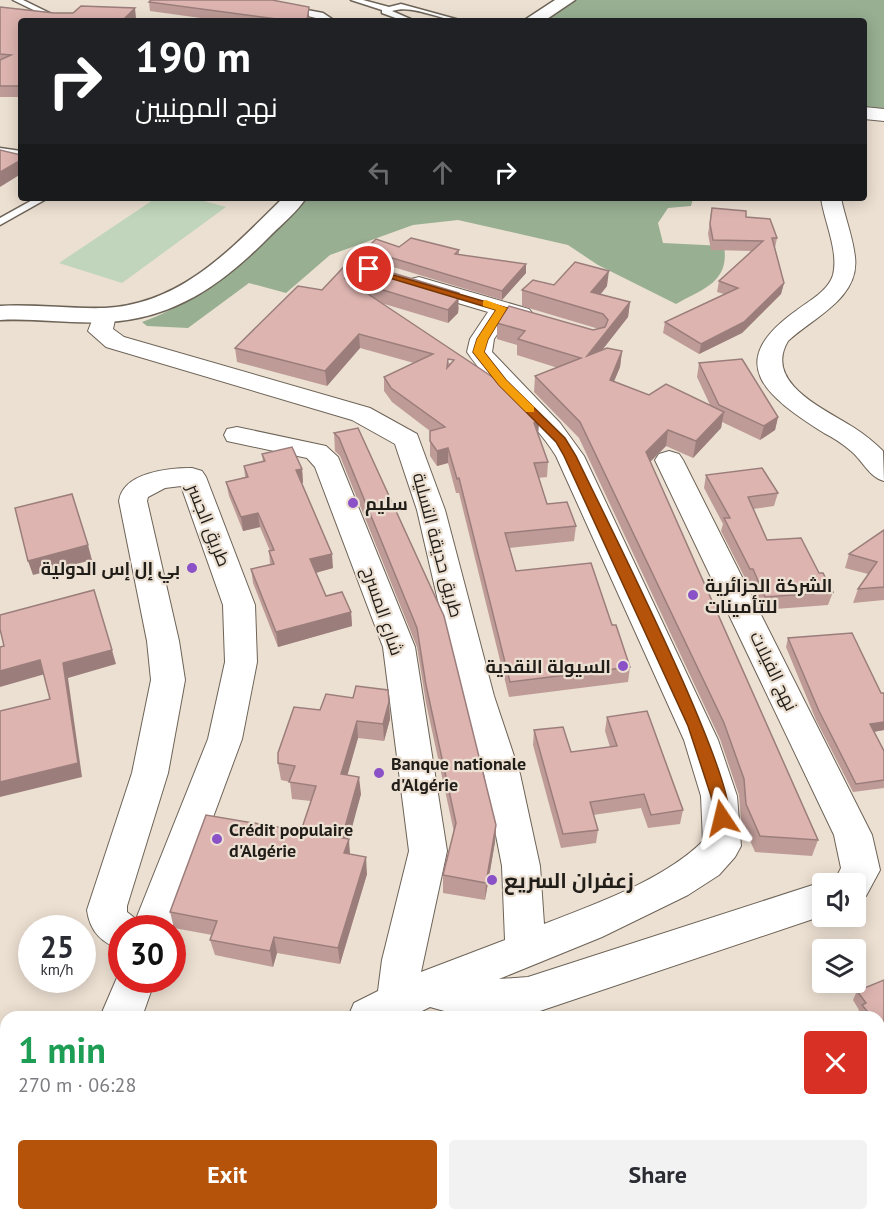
<!DOCTYPE html>
<meta charset="utf-8">
<style>
:root{--surface:#fff;--page:#f2f2f3;--text:#2b2b33;--muted:#7c7c81;--accent:#b45309}
body{margin:0;font-family:"PT Sans",Cairo,sans-serif;background:var(--page);color:var(--text);height:100vh;display:flex;flex-direction:column;font-size:22px;white-space:nowrap}
*{box-sizing:border-box;margin:0}
p{font-size:20px;color:var(--muted)}
.icon{flex:none;width:33px;height:33px;fill:none;stroke:currentColor;stroke-width:2;stroke-linecap:round;stroke-linejoin:round}
.map{position:relative;flex:1;overflow:hidden}
.details{position:absolute;left:0px;top:1011px;width:885px;height:210px;display:flex;flex-direction:column;background:var(--surface);border-radius:18px 18px 0 0;box-shadow:0 3px 15px #0003}
.details>*{flex:none}
.guide{position:absolute;left:18px;top:18px;width:849px;height:183px;border-radius:6px;box-shadow:0 3px 15px #0003;background:#202124;color:#fff;overflow:hidden}
.controls{position:absolute;left:812px;top:873px;display:grid;gap:12px}
.controls a{display:grid;place-items:center;width:54px;height:54px;border-radius:6px;background:var(--surface);box-shadow:0 3px 15px #0003;font-size:30px}
.speed{position:absolute;left:18px;top:915px;display:flex;gap:12px;font-size:30px;font-weight:700;text-align:center}
.speed>*{display:grid;place-content:center;width:78px;height:78px;border-radius:50%;background:var(--surface);box-shadow:0 3px 15px #0003;line-height:1}
.speed small{font-size:15px;font-weight:400}
.speed .limit{border:9px solid #d22;background:#fff;color:#111}
.pin{position:absolute;display:grid;place-items:center;width:51px;height:51px;color:#fff;margin:-26px;border:3px solid #fff;border-radius:50%;box-shadow:0 2px 6px #0007}
.me{position:absolute;width:66px;margin:-33px;rotate:350deg;stroke-linejoin:round;filter:drop-shadow(0 0 4px #0008)}
.turn{display:flex;align-items:center;gap:21px;height:126px;padding:0 18px;font-size:27px}
.turn .icon{width:78px;height:78px;stroke-width:2.5}
.turn b{display:block;font-size:42px;line-height:51px}
.lanes{display:flex;align-items:center;height:57px;padding:0 18px;background:#0003;justify-content:center;gap:30px;direction:ltr}
.lanes .off{opacity:.35}
.round{display:grid;place-items:center;flex:none;width:63px;height:63px;border-radius:6px;background:var(--page)}
.summary{display:flex;align-items:center;justify-content:space-between;height:102px;padding:0 18px}
h1{font-size:36px;font-weight:600;line-height:45px;color:#1e9e55}
.cta{display:flex;gap:12px;margin-top:auto;padding:12px 18px}
.cta a{flex:1;height:69px;border-radius:6px;background:var(--accent);color:#fff;font-size:24px;font-weight:600;line-height:69px;text-align:center}
.cta a+a{background:var(--page);color:var(--text)}
.map>svg:first-child{display:block}
</style>
<div class="map">
<svg width="884" height="1221" viewBox="0 0 884 1221">
<rect width="100%" height="100%" fill="#ece0d2"/>
<!-- green -->
<polygon fill="#c0d5bb" points="156,198 193,198 226,207 122,283 59,263"/>
<!-- forest -->
<g fill="#98af92">
<polygon points="574,0 884,0 884,111 864,109 864,21 541,21"/>
<path d="M298 198H693L691 206 668 208 658 223 663 243 724 246C730 282 703 289 676 304L598 265 568 245 458 220 413 225 330 255 286 293 249 283 188 328 147 326 142 322C206 300 251 245 298 198Z"/>
</g>
<g fill="none" stroke-linecap="round" stroke-linejoin="round">
<!-- service casing -->
<g stroke="#6d6357" stroke-width="3">
<g id="service">
<polygon points="13,0 23,0 66,21 56,21"/>
<path d="M351 0H363L389 7 401 4 463 21C440 21 414 4 392 11L415 21H404L382 13V10Z"/>
<path d="M286 6 323 13 335 21C320 21 302 13 286 10Z"/>
<polygon points="0,148 21,151 21,157 0,154"/>
<polygon points="36,198 48,198 0,225 0,218"/>
</g>
</g>
<!-- minor casing -->
<g stroke="#6d6357" stroke-width="2">
<g id="minor">
<polygon points="864,107 884,109 884,121 864,119"/>
<path d="M821 198H841C845 218 853 237 855 257 860 298 814 317 788 341 763 383 825 409 853 427 864 434 874 442 883 451L884 481C869 477 863 461 851 451 843 444 834 438 824 433 766 396 722 363 797 310 809 301 828 291 833 275 839 251 824 221 821 198Z"/>
<path d="M419 277 529 309 533 314 529 319 521 321 508 318 494 339 492 352 560 423 584 456 718 740 737 796 741 846 735 857 719 875 688 895 602 937 499 979 528 977 822 882 826 884H822V916L528 1015 466 1017 430 1007 410 1017H348L354 1003 378 991 382 960 409 851 383 647 315 467 307 458 227 441 224 435 227 429 237 427 326 446 338 457 415 647 447 851 421 972 505 940 502 866 484 774 460 696 417 510 395 444 352 420 106 347 88 331 96 310H112L116 315 113 329 124 337 370 408 417 434 445 510 494 696 520 774 540 866 544 924C595 904 664 880 703 841L701 796 684 740 556 456C532 417 493 390 467 352L470 339 488 312 411 289 407 284 411 279Z"/>
<polygon points="669,451 679,454 683,460 872,835 880,870 866,896 855,900 855,884 833,884 841,868 834,835 655,460 659,454"/>
<path d="M192 468 202 471 206 477 255 605 257 662 242 739 172 928H122V950C102 943 90 932 87 910L132 773 151 680 147 641 119 501C123 472 169 468 192 468ZM181 486 223 605 225 662 208 739 136 919 127 912V906L168 773 185 680 179 641 147 501 148 497 165 488Z"/>
<polygon points="122,966 122,980 155,980 142,1017 100,1017"/>
<polygon points="884,1153 884,1199 879,1201 879,1155"/>
<polygon points="6,1154 6,1200 0,1202 0,1156"/>
<polygon points="734,1215 796,1215 793,1221 731,1221"/>
</g>
</g>
<!-- secondary casing -->
<g stroke="#6d6357" stroke-width="3">
<g id="secondary">
<polygon points="555,0 575,0 544,21 523,21"/>
<path d="M283 198H306C297 212 283 223 271 235 224 283 175 319 106 322 70 324 35 318 0 320V306C35 304 70 309 105 308 182 304 231 249 283 198Z"/>
</g>
</g>
<!-- service -->
<use href="#service" fill="#fff" fill-rule="evenodd"/>
<!-- minor -->
<use href="#minor" fill="#fff" fill-rule="evenodd"/>
<!-- secondary -->
<use href="#secondary" fill="#fff" fill-rule="evenodd"/>
</g>
<!-- wall -->
<g fill="#be9b97" fill-rule="evenodd">
<polygon points="149,2 309,17 309,21 222,21 150,11"/>
<polygon points="0,7 54,13 136,18 21,21 21,97 0,97"/>
<polygon points="712,208 746,217 777,238 775,248 784,283 781,294 742,333 699,354 663,333 665,322 724,294 717,292 719,281 752,251 711,250 708,234"/>
<polygon points="399,247 459,250 459,255 526,264 526,273 502,300 370,260 363,261 363,252"/>
<path d="M360 263 459 307 458 313 448 323 381 303 539 421 538 435 548 462 547 477 538 478 547 504 576 526 574 541 509 548 516 571 612 625 630 667 628 682 509 697 459 493H456L448 463 437 466 430 456V431L392 402 384 391V377L414 363 360 348 327 386 237 362 235 348 322 290ZM448 359 454 360 451 364 448 362Z"/>
<polygon points="554,285 607,286 601,294 630,302 628,317 602,350 622,351 620,367 614,381 649,395 710,405 697,377 699,363 778,417 775,430 760,440 722,422 721,428 693,458 666,446 650,462 818,840 812,856 755,852 741,820 739,795 720,739 579,438 534,392 535,376 558,368 517,355 517,345 497,339 497,323 593,330 599,329 522,306 522,290"/>
<polygon points="358,428 496,825 495,842 485,900 443,893 443,875 454,832 426,703 417,647 340,456 335,451 334,433"/>
<polygon points="262,454 302,469 303,483 301,483 333,568 316,573 326,596 351,612 352,626 278,647 253,583 251,569 270,564 269,551 270,551 260,527 243,531 229,496 226,482 245,477 244,466 263,462"/>
<polygon points="706,475 778,493 774,506 753,509 767,540 819,573 833,592 828,605 762,610 750,582 747,582 721,531 723,524 704,488"/>
<polygon points="884,530 884,600 853,603 858,589 868,574 845,568 849,554"/>
<polygon points="788,638 881,693 884,730 874,732 884,751 884,788 853,792 816,720 786,647"/>
<polygon points="389,702 390,719 384,741 358,738 347,775 361,794 348,839 350,854 367,874 340,964 277,953 273,967 215,955 210,940 212,935 174,928 170,912 301,831 311,801 292,799 290,782 281,780 278,763 320,710"/>
<polygon points="607,717 683,810 680,824 648,828 641,808 593,815 598,830 596,843 561,848 533,745 534,730 571,752 610,747 605,731"/>
<polygon points="884,980 884,1048 879,1041 879,1017 860,1017 857,1014 859,1010 853,1000 857,991"/>
<polygon points="420,1215 536,1215 522,1221 422,1221"/>
<polygon points="594,1215 697,1215 684,1221 675,1221 673,1217 664,1221 597,1221"/>
</g>
<!-- shaded-wall -->
<g fill="#9b7e7b">
<polygon points="309,7 309,21 307,21"/>
<polygon points="135,8 136,18 134,21 122,21"/>
<polygon points="21,160 21,174 0,187 0,172"/>
<polygon points="369,251 370,260 363,261 363,252"/>
<polygon points="526,264 526,273 502,300 502,291"/>
<polygon points="609,271 607,286 590,307 591,292"/>
<polygon points="784,283 781,294 742,333 699,354 701,344"/>
<polygon points="459,293 458,313 448,323 448,310"/>
<polygon points="630,302 628,317 585,372 587,356"/>
<polygon points="359,334 360,348 327,386 325,371"/>
<polygon points="622,351 620,367 608,396 610,380"/>
<polygon points="724,412 721,428 693,458 696,441"/>
<polygon points="778,417 775,430 760,440 764,426"/>
<polygon points="539,421 538,435 534,423"/>
<polygon points="668,430 666,446 644,468 646,452"/>
<polygon points="448,448 448,463 437,466 437,451"/>
<polygon points="302,469 303,483 297,484 296,470"/>
<polygon points="258,513 260,527 243,531 241,517"/>
<polygon points="88,545 92,560 33,575 28,561"/>
<polygon points="332,554 333,568 311,574 310,559"/>
<polygon points="351,612 352,626 278,647 276,632"/>
<polygon points="112,650 116,664 68,678 82,777 0,797 0,782 78,763 63,663"/>
<polygon points="40,660 45,674 0,687 0,671"/>
<polygon points="389,702 390,719 384,741 383,724"/>
<polygon points="357,721 358,738 343,791 341,774"/>
<polygon points="884,722 884,730 866,733 870,724"/>
<polygon points="359,777 361,794 346,850 349,839 350,856 346,870 342,838"/>
<polygon points="496,825 495,842 485,900 486,883"/>
<polygon points="366,857 367,874 340,964 338,948"/>
<polygon points="274,937 277,953 273,967 270,951"/>
<polygon points="884,1110 884,1118 879,1120 879,1112"/>
<polygon points="239,1215 264,1215 250,1221 233,1221 232,1218"/>
<polygon points="516,1215 536,1215 522,1221 502,1221"/>
<polygon points="660,1215 674,1215 673,1217 664,1221 647,1221"/>
<polygon points="681,1215 697,1215 684,1221 678,1221"/>
</g>
<!-- building -->
<g fill="#ddb4b0" stroke="#9b7e7b" stroke-width="1.5" fill-rule="evenodd">
<polygon points="151,0 272,0 309,7 307,21 292,21 149,2"/>
<polygon points="81,6 135,8 122,21 21,21 21,86 0,86 0,60 11,55 0,54 0,7 54,13 73,13"/>
<polygon points="0,150 21,155 21,160 0,172"/>
<polygon points="712,208 746,211 746,217 770,219 777,238 772,238 784,283 744,322 701,344 665,322 738,288 719,281 763,241 713,240 710,224"/>
<polygon points="411,238 459,250 455,254 526,264 502,291 369,251 363,252 376,239 399,247"/>
<path d="M355 255 360 263 459 293 458 299 448 310 344 278 509 388 539 421 534 423 548 462 534 463 547 504 567 502 576 526 505 533 516 571 591 563 612 625H616L630 667 510 682 459 478 457 479 448 448 437 451 430 441V431L445 427 391 388 384 377 433 354 359 334 325 371 235 348 298 286 322 290ZM448 359 454 360 447 368Z"/>
<polygon points="575,262 609,271 591,292 630,302 587,356 607,348 622,351 610,380 649,395 666,384 724,412 696,441 668,430 646,452 818,840 760,836 746,804 744,779 724,723 580,422 535,376 581,358 518,339 525,331 497,323 509,306 593,330 605,327 608,320 603,314 522,290 533,280 554,285"/>
<polygon points="742,359 778,417 764,426 719,405 699,363"/>
<polygon points="358,428 444,616 496,825 486,883 443,875 456,823 426,685 417,628 339,438 334,433"/>
<polygon points="292,447 302,469 296,470 332,554 310,559 326,596 342,592 351,612 276,632 251,569 274,564 269,551 274,550 258,513 241,517 226,482 248,477 244,466 265,461 262,454"/>
<polygon points="762,468 778,493 748,497 767,540 801,538 819,573 823,573 833,592 765,597 753,569 750,569 724,518 730,518 706,475"/>
<polygon points="72,494 88,545 28,561 15,508"/>
<polygon points="884,530 884,587 858,589 877,562 849,554"/>
<polygon points="94,590 112,650 63,663 78,763 0,782 0,711 50,699 40,660 0,671 0,647 4,646 0,629 0,615"/>
<polygon points="852,633 881,693 884,693 884,722 870,724 884,751 884,780 856,784 819,711 788,638"/>
<polygon points="356,686 388,690 389,702 383,724 357,721 341,774 359,777 342,838 349,839 344,853 366,857 338,948 274,937 270,951 210,940 217,921 170,912 206,815 301,831 316,786 289,782 295,766 278,763 278,753 294,707 320,710 326,694 353,698"/>
<polygon points="647,711 683,810 651,815 644,794 590,802 598,830 563,834 534,730 563,727 571,752 617,746 607,717"/>
<polygon points="884,980 884,1033 879,1027 879,1017 872,1017 862,1005 866,1003 857,991"/>
<polygon points="837,1013 839,1017 826,1017"/>
<polygon points="879,1079 884,1087 884,1110 879,1112"/>
<polygon points="177,1215 239,1215 232,1218 233,1221 179,1221"/>
<polygon points="423,1215 516,1215 502,1221 425,1221"/>
<polygon points="601,1215 660,1215 647,1221 604,1221"/>
</g>
<!-- route -->
<path fill="#b45309" stroke="#753606" stroke-width="1.5" d="M366 267 507 308 488 339 484 352 506 380 565 438 576 456C599 505 744 789 728 822H716L711 796 688 726 564 456 556 442 499 385 473 352 477 339 496 310 366 271Z"/>
<!-- slow -->
<polygon fill="#f59e0b" points="486,300 507,308 488,339 484,352 506,380 534,407 534,412 526,412 499,385 473,352 477,339 496,310 483,306 483,301"/>
<!-- markers -->
<g fill="#8b51c7" stroke="#ece0d2" stroke-width="2">
<circle cx="353" cy="503" r="6"/>
<circle cx="192" cy="568" r="6"/>
<circle cx="693" cy="595" r="6"/>
<circle cx="623" cy="666" r="6"/>
<circle cx="379" cy="773" r="6"/>
<circle cx="217" cy="839" r="6"/>
<circle cx="492" cy="880" r="6"/>
</g>
<g text-anchor="middle" dominant-baseline="central" stroke-width="4.5" stroke-linejoin="round" paint-order="stroke">
<!-- poi labels -->
<g font-size="18" font-weight="bold" fill="#211d18" stroke="#ece0d2" text-anchor="start">
<text x="365" y="503">سليم</text>
<text x="180" y="568" text-anchor="end">بي إل إس الدولية</text>
<text x="705" y="585">الشركة الجزائرية<tspan x="705" dy="21">للتأمينات</tspan></text>
<text x="611" y="666" text-anchor="end">السيولة النقدية</text>
<text x="391" y="763">Banque nationale<tspan x="391" dy="21">d'Algérie</tspan></text>
<text x="229" y="829">Crédit populaire<tspan x="229" dy="21">d'Algérie</tspan></text>
</g>
<!-- street labels -->
<g font-size="18" fill="#211d18" stroke="#ece0d2">
<text transform="translate(209 525) rotate(68)">طريق الجسر</text>
<text transform="translate(438 545) rotate(75)">طريق حديقة التسلية</text>
<text transform="translate(383 611) rotate(71)">شارع المسرح</text>
<text transform="translate(774 671) rotate(64)">نهج الفيلات</text>
</g>
<!-- near-poi labels -->
<g font-size="21" font-weight="bold" fill="#211d18" stroke="#ece0d2" text-anchor="start">
<text x="504" y="880">زعفران السريع</text>
</g>
</g>
</svg>
<div class="controls">
<a><svg class="icon" aria-label="sound" viewBox="0 0 24 24"><path d="M4 9h4l5-4v14l-5-4H4zM17 9q2 3 0 6"/></svg></a>
<a><svg class="icon" aria-label="layers" viewBox="0 0 24 24"><path d="M12 4l9 5-9 5-9-5zM3 14l9 5 9-5"/></svg></a>
</div>
<div class="speed"><div>25<small>km/h</small></div><div class="limit">30</div></div>
<div class="pin" style="left:369px;top:269px;background:#d93025"><svg class="icon" aria-label="arrive" viewBox="0 0 24 24"><path d="M6 21V4h12l-3 4 3 4H6"/></svg></div>
<svg class="me" style="left:722px;top:818px" viewBox="-20 -20 40 40"><path d="M0-17L14 15 0 8-14 15z" fill="#b45309" stroke="#fff" stroke-width="4"/></svg>
<div class="guide">
<div class="turn"><svg class="icon" aria-label="right" viewBox="0 0 24 24"><path d="M7 20v-9h11M14 6l5 5-5 5"/></svg><div><b>190 m</b>نهج المهنيين</div></div>
<div class="lanes"><svg class="icon off" aria-label="left" viewBox="0 0 24 24"><path d="M17 20v-9H6M10 6l-5 5 5 5"/></svg><svg class="icon off" aria-label="ahead" viewBox="0 0 24 24"><path d="M12 20V5M6 11l6-6 6 6"/></svg><svg class="icon" aria-label="right" viewBox="0 0 24 24"><path d="M7 20v-9h11M14 6l5 5-5 5"/></svg></div>
</div>
<section class="details">
<div class="summary"><div><h1>1 min</h1><p>270 m · 06:28</p></div><a class="round" style="background:#d93025;color:#fff"><svg class="icon" aria-label="close" viewBox="0 0 24 24"><path d="M6 6l12 12M18 6L6 18"/></svg></a></div>
<div class="cta"><a>Exit</a><a>Share</a></div>
</section>
</div>
